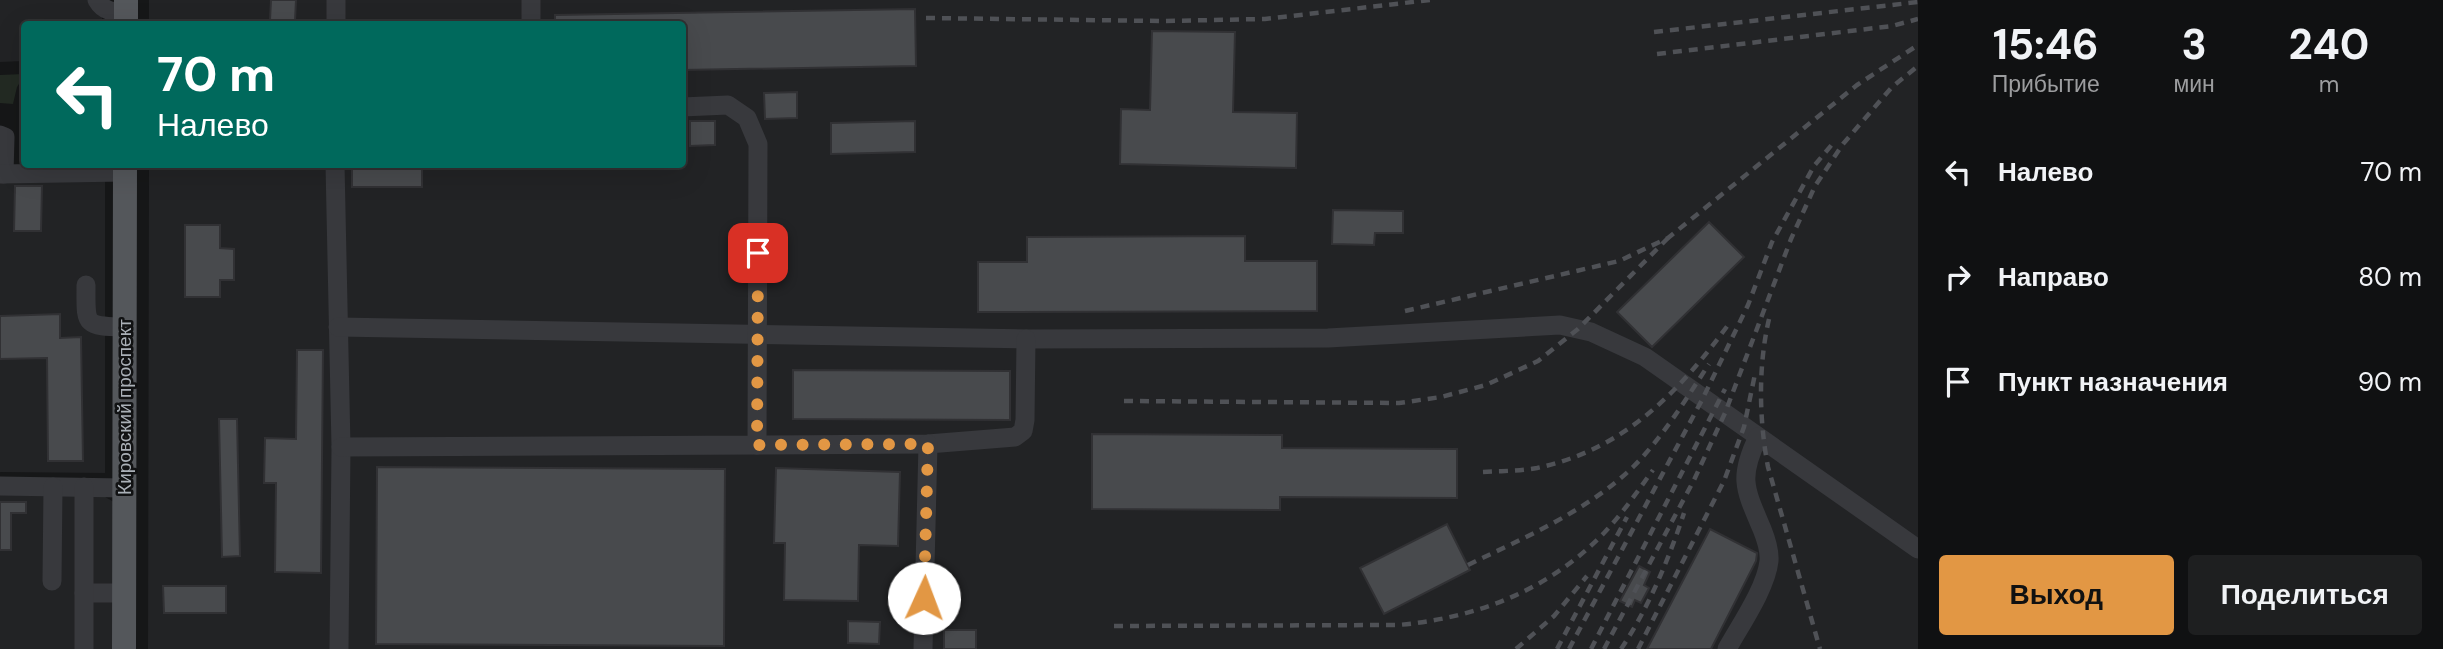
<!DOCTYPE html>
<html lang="ru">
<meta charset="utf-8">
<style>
:root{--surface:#101112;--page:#1e1f20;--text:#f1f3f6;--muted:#9c9d9f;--line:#303132;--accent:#e29744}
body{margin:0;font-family:"DM Sans",sans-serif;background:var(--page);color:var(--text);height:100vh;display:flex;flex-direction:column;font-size:26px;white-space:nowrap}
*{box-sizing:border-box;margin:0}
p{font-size:23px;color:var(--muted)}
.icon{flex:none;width:38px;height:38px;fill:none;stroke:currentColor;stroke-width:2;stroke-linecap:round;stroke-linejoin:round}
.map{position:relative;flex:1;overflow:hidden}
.details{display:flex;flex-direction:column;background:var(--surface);width:525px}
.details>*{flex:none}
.banner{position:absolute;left:21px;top:21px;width:665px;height:147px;border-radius:7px;box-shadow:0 7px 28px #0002,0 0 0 2px var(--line);background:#00695c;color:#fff;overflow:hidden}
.pin{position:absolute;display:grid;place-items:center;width:60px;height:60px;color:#fff;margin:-30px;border-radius:14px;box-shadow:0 4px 10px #0006}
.me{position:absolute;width:77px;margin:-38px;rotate:2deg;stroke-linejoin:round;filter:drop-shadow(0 0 5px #0008)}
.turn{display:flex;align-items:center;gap:24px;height:147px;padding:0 21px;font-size:32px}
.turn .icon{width:91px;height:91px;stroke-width:2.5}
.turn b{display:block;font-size:49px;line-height:60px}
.eta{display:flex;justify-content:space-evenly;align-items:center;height:119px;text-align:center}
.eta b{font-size:42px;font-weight:700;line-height:49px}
.button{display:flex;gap:14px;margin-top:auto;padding:14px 21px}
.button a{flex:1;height:80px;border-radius:7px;background:var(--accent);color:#111;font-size:28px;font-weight:700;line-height:80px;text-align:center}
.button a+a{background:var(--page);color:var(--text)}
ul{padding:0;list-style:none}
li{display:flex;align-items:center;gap:21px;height:105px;padding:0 21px}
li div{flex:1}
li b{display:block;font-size:26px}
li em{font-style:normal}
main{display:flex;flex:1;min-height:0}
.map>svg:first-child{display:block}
</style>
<main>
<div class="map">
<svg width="1918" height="649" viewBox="0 0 1918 649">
<rect width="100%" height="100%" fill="#161718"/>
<!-- built -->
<g fill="#222325">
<polygon points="0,0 102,0 102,24 24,24 24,61 0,62"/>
<polygon points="149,0 1918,0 1918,649 148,649 149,165 682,164 682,24 149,24"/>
<polygon points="105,178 105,473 0,472 0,179"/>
<polygon points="0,492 98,493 114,502 112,649 0,649"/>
</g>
<!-- green -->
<polygon fill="#232a23" points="24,74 24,79 22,79 17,87 13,104 0,103 0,75"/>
<!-- building -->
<g fill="#484a4d" stroke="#313134" stroke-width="2">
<polygon points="271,0 296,0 295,21 270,20"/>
<polygon points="915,9 916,66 682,70 682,24 555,24 555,15"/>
<polygon points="1152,31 1235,32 1233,112 1297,113 1296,168 1120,164 1121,109 1150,110"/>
<polygon points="797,92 797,118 765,119 764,93"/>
<polygon points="690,121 715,121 715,145 690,146"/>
<polygon points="915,121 915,152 831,154 831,123"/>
<rect x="352" y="164" width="70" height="23"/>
<polygon points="15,186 42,186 41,231 14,231"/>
<polygon points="1333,210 1403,211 1403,233 1375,233 1374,245 1332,244"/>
<polygon points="1709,222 1744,257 1652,347 1617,312"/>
<polygon points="185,225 220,225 220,248 234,249 234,280 220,280 220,297 185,297"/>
<polygon points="1245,236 1245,261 1317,261 1317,311 978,312 978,262 1027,262 1027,237"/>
<polygon points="60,314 60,338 81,337 83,461 48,461 47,358 0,359 0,316"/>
<polygon points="297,350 323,350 321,573 275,572 276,483 264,483 265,438 296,439"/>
<polygon points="793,370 1010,371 1010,420 793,419"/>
<polygon points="219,419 237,419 240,556 222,557"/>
<polygon points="1092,434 1282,435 1282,448 1457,449 1457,498 1280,497 1280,510 1092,509"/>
<polygon points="377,467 725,469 724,646 376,644"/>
<polygon points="776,468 900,472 898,546 859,545 858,601 784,600 785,543 774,543"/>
<polygon points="0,502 26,502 26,513 11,513 11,550 0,550"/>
<polygon points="1447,524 1470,570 1384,614 1360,568"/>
<polygon points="1710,529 1757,553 1756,561 1711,649 1647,649"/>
<polygon points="1639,566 1650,572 1644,585 1649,588 1641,603 1635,600 1632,607 1620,601"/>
<polygon points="163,586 226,586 226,613 164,613"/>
<polygon points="848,621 880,622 879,644 848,643"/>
<rect x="944" y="630" width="32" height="19"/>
</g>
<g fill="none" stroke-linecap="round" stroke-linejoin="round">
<!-- minor -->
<g stroke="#38393d" stroke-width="19">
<path d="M97 0C104 12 113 12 126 12"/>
<polyline points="336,24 336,0"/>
<polyline points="531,24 531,0"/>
<polyline points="0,135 5,137 4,174"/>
<polyline points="335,164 341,447 339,649"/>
<polyline points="0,174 125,172"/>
<path d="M86 285C86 325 83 326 124 327"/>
<polyline points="338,327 1026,339 1328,338 1560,325 1591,332 1645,357 1918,549"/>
<polyline points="757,445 928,444 1015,437 1023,431 1025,420 1026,339"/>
<polyline points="341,447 757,445 758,144 747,118 728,105 682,107"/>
<polyline points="0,486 124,488"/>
<polyline points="52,581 53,487"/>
<polyline points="84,593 124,593"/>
<polyline points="84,649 84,487"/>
<polyline points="923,649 928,444"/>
<path d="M1727 649C1741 624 1766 588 1769 561 1770 550 1766 539 1762 529 1745 489 1738 478 1758 437"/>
</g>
<!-- major -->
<g stroke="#54575b" stroke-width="24">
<polyline points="126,24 126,0"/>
<polyline points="124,649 125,164"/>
</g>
<!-- rail -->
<g stroke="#4f5156" stroke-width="4.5" stroke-dasharray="9 7" stroke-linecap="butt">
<polyline points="926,18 1163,21 1265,19 1430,0"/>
<polyline points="1654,32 1918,2"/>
<polyline points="1657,54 1892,26 1918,19"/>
<polyline points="1405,311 1619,261 1668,238 1857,85 1918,45"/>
<path d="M1769 319C1758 366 1759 420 1768 467L1820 649"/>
<polyline points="1124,401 1399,403 1441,397 1486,385 1538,361 1578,329 1668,238"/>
<path d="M1483 472C1501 471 1520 471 1537 468 1626 449 1680 391 1731 321"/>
<path d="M1468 565C1525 537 1586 512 1633 467 1663 437 1686 399 1709 364"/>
<path d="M1114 626 1398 625C1476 618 1548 591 1604 533 1622 514 1637 492 1653 470"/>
<polyline points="1516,649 1554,616 1587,576"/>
<polyline points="1557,649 1627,517"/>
<polyline points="1569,649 1703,398 1748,305 1772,242 1814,166 1834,142"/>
<polyline points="1591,649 1725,389"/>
<polyline points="1604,649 1694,480 1725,413 1791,239 1815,186 1843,144 1892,87 1918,66"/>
<path d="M1621 649C1649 607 1668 561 1684 513"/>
<polyline points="1638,649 1724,481 1744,427 1755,374"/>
</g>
</g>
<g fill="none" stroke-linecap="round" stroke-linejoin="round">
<!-- route -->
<polyline stroke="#e29744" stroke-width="12" stroke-dasharray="0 21.6" points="758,253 757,445 928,444 924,598"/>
</g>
<g text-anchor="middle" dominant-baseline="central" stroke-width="5" stroke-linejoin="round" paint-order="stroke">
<!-- street labels -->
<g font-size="19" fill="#aab0b7" stroke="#111213">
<text transform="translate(124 407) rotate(-90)">Кировский проспект</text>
</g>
</g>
</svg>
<div class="pin" style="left:758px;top:253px;background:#d93025"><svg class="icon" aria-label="arrive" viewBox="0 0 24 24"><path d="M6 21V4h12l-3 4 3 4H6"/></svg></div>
<svg class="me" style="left:924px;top:598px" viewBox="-20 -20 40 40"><circle r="19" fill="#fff"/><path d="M0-13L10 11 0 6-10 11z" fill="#e29744"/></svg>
<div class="banner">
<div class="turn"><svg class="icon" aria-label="left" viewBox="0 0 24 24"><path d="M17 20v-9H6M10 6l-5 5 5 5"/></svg><div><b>70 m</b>Налево</div></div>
</div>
</div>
<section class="details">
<div class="eta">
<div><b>15:46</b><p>Прибытие</p></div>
<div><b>3</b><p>мин</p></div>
<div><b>240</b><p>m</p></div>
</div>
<ul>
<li><svg class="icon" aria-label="left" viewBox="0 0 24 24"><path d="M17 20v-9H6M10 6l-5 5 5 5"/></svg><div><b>Налево</b></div><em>70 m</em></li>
<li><svg class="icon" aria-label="right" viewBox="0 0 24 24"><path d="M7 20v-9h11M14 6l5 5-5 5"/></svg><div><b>Направо</b></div><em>80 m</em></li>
<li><svg class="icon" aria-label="arrive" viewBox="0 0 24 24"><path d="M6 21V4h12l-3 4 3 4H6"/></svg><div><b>Пункт назначения</b></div><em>90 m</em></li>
</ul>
<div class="button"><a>Выход</a><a>Поделиться</a></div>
</section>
</main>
